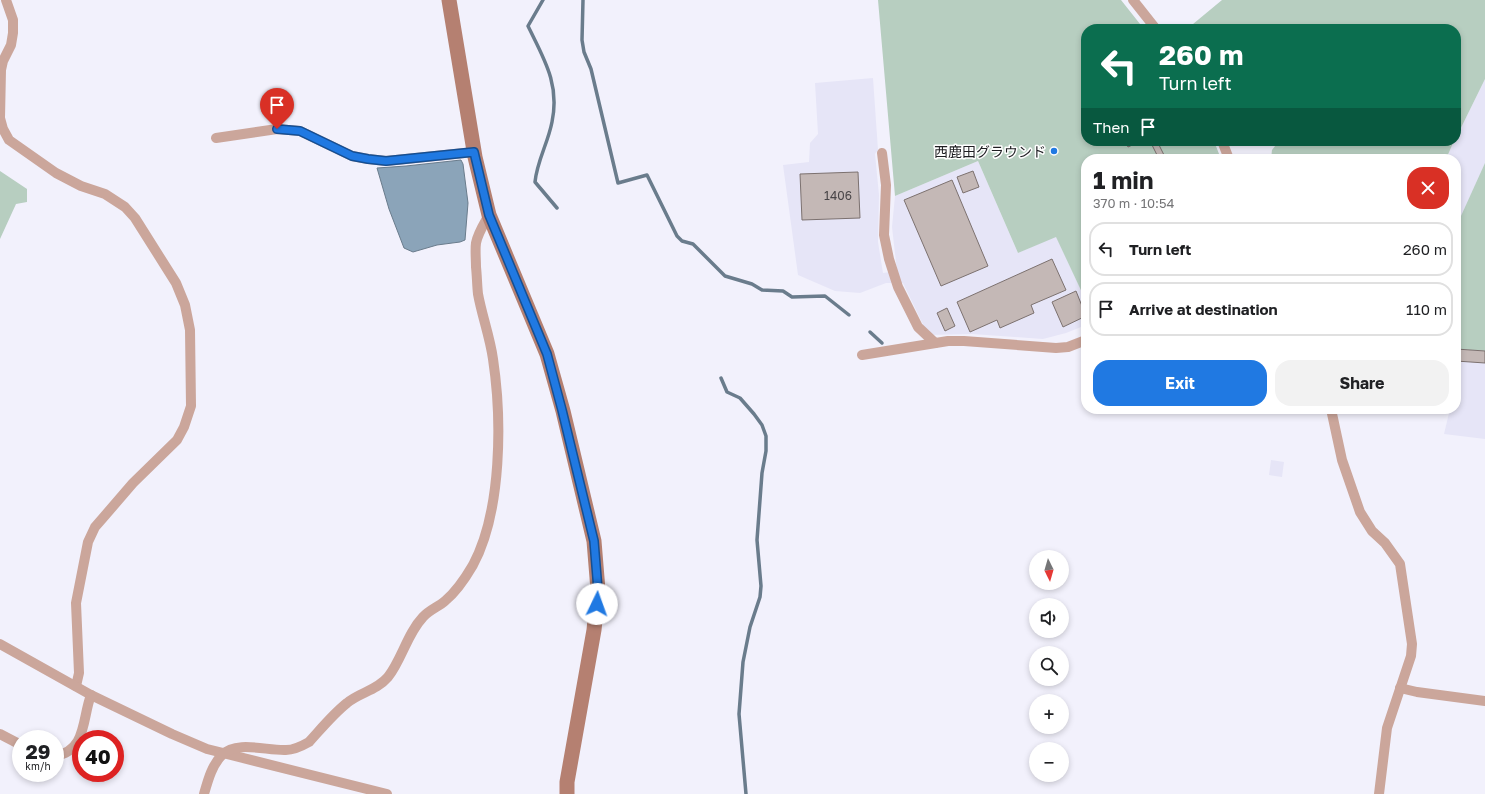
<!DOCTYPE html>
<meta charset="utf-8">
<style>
:root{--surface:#fff;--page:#f2f2f2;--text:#202124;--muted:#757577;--line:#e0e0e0;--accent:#2079e2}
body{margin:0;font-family:"Golos Text","Noto Sans JP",sans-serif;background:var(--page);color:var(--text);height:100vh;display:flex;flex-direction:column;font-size:15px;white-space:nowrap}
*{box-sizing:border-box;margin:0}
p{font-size:13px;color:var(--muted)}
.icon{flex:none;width:22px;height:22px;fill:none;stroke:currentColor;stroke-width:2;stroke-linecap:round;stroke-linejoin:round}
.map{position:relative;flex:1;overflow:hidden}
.panel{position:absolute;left:1081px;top:154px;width:380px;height:260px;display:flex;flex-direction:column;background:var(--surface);border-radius:16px;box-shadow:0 2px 6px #0003}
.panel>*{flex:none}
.banner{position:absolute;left:1081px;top:24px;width:380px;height:122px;border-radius:16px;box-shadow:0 2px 6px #0003;background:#0b6e4f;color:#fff;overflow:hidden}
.needle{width:26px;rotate:175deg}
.tools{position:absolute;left:1029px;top:550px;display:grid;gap:8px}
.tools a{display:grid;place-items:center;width:40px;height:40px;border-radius:50%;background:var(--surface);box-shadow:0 2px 6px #0003;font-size:20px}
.speed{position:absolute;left:12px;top:730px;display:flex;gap:8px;font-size:20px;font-weight:700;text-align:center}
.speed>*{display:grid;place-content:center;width:52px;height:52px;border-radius:50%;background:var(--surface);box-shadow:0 2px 6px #0003;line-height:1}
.speed small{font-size:10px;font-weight:400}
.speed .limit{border:6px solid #d22;background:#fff;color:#111}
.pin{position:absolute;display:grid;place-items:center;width:34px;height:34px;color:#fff;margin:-41px -17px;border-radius:50% 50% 50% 0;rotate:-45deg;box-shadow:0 0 4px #0007}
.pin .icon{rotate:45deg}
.me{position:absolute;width:44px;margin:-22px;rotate:3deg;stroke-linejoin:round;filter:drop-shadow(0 0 3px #0008)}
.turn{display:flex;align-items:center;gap:14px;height:84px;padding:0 12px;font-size:18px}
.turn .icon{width:52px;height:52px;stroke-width:2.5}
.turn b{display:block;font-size:28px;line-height:34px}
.then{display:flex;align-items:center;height:38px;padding:0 12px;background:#0003;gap:8px;font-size:15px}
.round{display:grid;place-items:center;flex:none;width:42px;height:42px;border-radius:16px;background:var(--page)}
.overview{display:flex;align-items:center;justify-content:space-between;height:68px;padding:0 12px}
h1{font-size:24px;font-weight:700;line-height:30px}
.button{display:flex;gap:8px;margin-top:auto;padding:8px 12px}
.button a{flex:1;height:46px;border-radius:16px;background:var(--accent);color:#fff;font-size:16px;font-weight:700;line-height:46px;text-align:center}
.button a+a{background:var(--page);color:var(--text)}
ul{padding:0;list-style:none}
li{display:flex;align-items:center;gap:12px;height:54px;margin:0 8px 6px;padding:0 4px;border:2px solid var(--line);border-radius:16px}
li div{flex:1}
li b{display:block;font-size:15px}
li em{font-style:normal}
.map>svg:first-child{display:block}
</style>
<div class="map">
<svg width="1485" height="794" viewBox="0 0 1485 794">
<rect width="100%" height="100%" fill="#f2f1fc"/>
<!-- built -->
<g fill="#e6e5f7">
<polygon points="873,78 878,150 875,154 879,195 878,242 883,273 897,271 892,227 895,196 978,161 1018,253 1056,236 1086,301 1086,325 1066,333 1043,339 972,334 928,335 903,283 886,283 860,293 835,291 798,275 783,165 809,162 810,143 818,134 815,83"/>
<polygon points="1485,79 1485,439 1444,434 1450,409 1456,409 1456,159 1446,159 1454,141 1456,141 1456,138"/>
<polygon points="1271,460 1284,462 1282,477 1269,475"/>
</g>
<!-- green -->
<g fill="#b7cec0">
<polygon points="878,0 1121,0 1144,29 1086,29 1086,141 1214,141 1221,159 1086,159 1086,301 1056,237 1018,253 978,161 895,196"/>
<polygon points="1222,0 1485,0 1485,79 1456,138 1456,29 1187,29"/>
<polygon points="1279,141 1454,141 1446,159 1271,159 1272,150"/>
<polygon points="1485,163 1485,351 1456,349 1456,227"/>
<polygon points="0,171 27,189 27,202 16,204 0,239"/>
</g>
<!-- water -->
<polygon fill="#8ba4b9" stroke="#6a7c8c" points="461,160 463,164 468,203 465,240 460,242 437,245 413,252 404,248 389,209 377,168 406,166"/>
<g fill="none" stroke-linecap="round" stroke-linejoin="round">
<!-- stream -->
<g stroke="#6a7c8c" stroke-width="3.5">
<path d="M543 0 528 26C544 59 560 84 552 122 548 143 537 161 535 182L557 208"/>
<polyline points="583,0 582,40 584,52 591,69 618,183 647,175 677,236 682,241 693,244 725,276 752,284 762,290 783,291 792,297 825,296 849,315"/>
<polyline points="870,332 882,343"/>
<polyline points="721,378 727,392 740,398 754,414 762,425 766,436 766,451 762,473 757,540 761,586 760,597 750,627 743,662 739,714 746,794"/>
</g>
</g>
<!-- building -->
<g fill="#c4b8b6" stroke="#7c716f">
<polygon points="1125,141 1141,141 1128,147"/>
<polygon points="1155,141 1157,141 1166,159 1159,159 1151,143"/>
<polygon points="973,171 979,187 963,193 957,177"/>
<polygon points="858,172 860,218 802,220 800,174"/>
<polygon points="952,180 988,266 941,286 904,200"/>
<polygon points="1052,259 1066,290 1031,305 1034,313 1000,328 997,320 970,332 957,302"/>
<polygon points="1076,291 1086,316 1063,327 1052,302"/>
<polygon points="947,308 955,326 945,331 937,313"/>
<polygon points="1456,349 1485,351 1485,363 1456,361"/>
</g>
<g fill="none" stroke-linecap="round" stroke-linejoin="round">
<!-- street -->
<g stroke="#cba69b" stroke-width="10">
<polyline points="6,0 13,20 13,33 11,45 3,61 1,70 0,118 3,129 9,140 56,173 81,186 105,194 125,207 135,218 176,283 185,305 190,330 191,406 184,427 177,440 133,483 102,519 95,527 88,542 76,603 79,673 76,686"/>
<polyline points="1133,0 1156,29"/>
<polyline points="216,138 277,129 300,131 352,156 368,159 386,161 474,152"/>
<polyline points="1222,141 1229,159"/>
<polyline points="882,153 886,185 884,235 889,259 898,287 918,327 935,343"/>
<polyline points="862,355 948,341 964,341 1056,348 1068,347 1086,340"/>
<polyline points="1331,409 1342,460 1360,512 1372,531 1385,543 1400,564 1412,644 1411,656 1387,728 1379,794"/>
<polyline points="0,644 91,695 172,734 207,749 387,794"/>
<polyline points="1400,688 1417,692 1485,701"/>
<polyline points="0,734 21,745"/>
<path d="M55 756C87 751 82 718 91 695"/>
<path d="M204 794C208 780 212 765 222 755 237 740 267 751 286 750 294 750 302 746 309 742 321 729 333 714 347 703 360 692 376 691 388 677 402 659 407 634 423 617 429 610 438 607 445 601 456 592 466 577 473 565 502 511 502 419 493 359 490 337 482 316 478 294 477 285 477 276 476 267 476 259 475 250 476 243 478 233 484 224 489 215"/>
</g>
<!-- secondary -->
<polyline stroke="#b58071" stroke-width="15" points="449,0 475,157 489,215 547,354 563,411 594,541 598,590 594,630 567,782 567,794"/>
</g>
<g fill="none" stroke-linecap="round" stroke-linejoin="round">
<!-- route casing -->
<g stroke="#154f93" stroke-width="10">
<polyline id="route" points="277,129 300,131 352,156 368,159 386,161 474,152 489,215 547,354 562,410 594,541 598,590 597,604"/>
</g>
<!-- route -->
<use href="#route" stroke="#2079e2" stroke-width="7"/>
</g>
<!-- markers -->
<circle fill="#2079e2" stroke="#fff" stroke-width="1.5" cx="1054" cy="151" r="4"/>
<g text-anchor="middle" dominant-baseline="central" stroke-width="3" stroke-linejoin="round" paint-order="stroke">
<!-- number labels -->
<g font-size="12" fill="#484447">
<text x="838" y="195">1406</text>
</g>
<!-- poi labels -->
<g font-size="14" fill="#1e1e22" stroke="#fff" text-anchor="end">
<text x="1046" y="151">西鹿田グラウンド</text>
</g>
</g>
</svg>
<div class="tools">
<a><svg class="needle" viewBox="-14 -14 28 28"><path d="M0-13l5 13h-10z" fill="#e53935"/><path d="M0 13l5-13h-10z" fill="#757577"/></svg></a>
<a><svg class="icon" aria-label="sound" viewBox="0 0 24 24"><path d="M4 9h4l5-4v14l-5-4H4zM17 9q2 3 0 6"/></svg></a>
<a><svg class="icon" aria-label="search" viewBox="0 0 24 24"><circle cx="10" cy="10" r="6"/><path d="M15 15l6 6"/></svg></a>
<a>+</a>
<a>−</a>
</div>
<div class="speed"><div>29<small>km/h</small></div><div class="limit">40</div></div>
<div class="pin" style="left:277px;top:129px;background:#d93025"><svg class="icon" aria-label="arrive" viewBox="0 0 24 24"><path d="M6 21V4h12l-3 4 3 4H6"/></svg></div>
<svg class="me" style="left:597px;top:604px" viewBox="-20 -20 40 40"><circle r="19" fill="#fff"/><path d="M0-13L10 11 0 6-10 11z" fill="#2079e2"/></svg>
<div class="banner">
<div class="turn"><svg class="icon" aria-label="left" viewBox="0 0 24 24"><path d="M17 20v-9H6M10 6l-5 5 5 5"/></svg><div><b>260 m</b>Turn left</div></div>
<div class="then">Then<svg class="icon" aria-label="arrive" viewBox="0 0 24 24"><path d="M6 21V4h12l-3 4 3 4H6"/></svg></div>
</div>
<section class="panel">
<div class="overview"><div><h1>1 min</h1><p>370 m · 10:54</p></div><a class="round" style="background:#d93025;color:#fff"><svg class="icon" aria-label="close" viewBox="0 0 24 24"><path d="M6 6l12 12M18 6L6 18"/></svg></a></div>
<ul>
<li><svg class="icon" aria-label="left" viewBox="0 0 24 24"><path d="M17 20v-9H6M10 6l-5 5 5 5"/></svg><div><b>Turn left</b></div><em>260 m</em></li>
<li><svg class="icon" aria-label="arrive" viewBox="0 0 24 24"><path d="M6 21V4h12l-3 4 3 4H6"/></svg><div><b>Arrive at destination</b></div><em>110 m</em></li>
</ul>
<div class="button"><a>Exit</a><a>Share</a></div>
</section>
</div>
